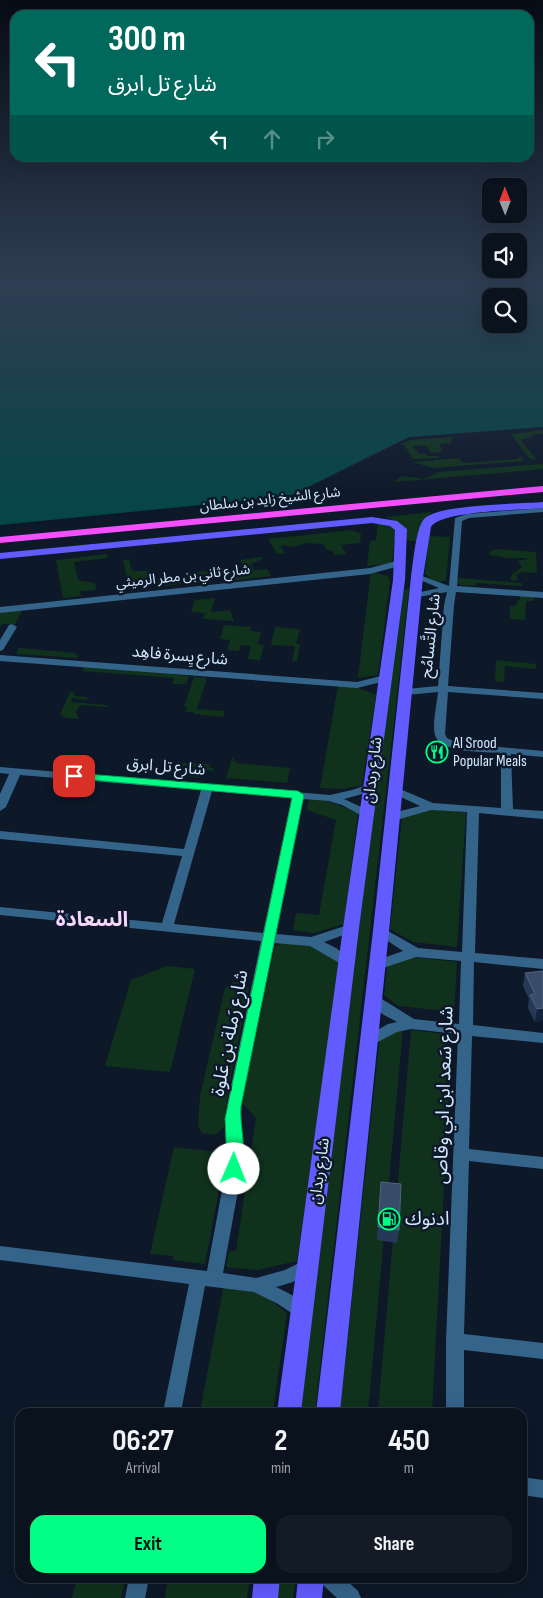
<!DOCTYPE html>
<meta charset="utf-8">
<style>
:root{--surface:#0a121e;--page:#131b27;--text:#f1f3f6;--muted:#999ea4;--line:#2a323c;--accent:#00ff84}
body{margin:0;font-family:"Sofia Sans Condensed","Noto Sans Arabic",sans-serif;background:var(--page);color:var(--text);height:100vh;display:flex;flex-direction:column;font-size:19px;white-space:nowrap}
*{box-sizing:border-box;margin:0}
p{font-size:16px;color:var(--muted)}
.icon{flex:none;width:28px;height:28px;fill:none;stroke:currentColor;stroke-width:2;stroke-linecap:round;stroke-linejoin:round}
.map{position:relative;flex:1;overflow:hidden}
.sheet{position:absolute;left:15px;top:1408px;width:512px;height:175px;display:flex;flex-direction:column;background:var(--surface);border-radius:15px;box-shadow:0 5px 20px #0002,0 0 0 1px var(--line)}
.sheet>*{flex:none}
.banner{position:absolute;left:10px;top:10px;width:524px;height:152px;border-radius:15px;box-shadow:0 5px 20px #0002,0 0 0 1px var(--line);background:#00695c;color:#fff;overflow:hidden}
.needle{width:32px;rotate:359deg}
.fabs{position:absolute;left:482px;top:178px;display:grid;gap:10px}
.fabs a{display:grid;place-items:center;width:45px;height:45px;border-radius:10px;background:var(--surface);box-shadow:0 5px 20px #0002,0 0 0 1px var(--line);font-size:25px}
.pin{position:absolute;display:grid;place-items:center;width:42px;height:42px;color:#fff;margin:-21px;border-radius:10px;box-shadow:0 2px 8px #0006}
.me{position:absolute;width:55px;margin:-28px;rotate:1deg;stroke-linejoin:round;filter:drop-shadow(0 0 4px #0008)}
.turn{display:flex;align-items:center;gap:18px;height:105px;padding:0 15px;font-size:22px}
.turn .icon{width:65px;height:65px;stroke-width:2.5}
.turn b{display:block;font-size:35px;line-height:42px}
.lanes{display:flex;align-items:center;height:48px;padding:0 15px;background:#0003;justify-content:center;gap:25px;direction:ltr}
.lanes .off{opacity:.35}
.eta{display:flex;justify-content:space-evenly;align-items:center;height:85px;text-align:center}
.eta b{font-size:30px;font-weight:700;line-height:35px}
.primary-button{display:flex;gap:10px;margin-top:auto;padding:10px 15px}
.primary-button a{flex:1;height:58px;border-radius:15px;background:var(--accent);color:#111;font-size:20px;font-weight:700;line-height:58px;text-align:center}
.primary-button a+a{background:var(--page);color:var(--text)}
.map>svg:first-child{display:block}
</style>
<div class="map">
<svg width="543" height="1598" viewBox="0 0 543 1598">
<rect width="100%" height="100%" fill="#0d1828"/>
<!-- green -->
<g fill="#10321d">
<polygon points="543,430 543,434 532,434 533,436 521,440 536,459 535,460 529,458 511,434"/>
<polygon points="452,437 454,439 450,439 452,443 439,444 443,450 440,452 431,453 426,446 428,445 412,446 419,454 425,454 427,456 438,456 439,458 413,459 405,446 401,444 410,440"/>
<polygon points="519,457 522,457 524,461 434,468 412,462 459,458 463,463 517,459"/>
<polygon points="543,464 543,469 394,482 402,476 424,479 439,472"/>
<polygon points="432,512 421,522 418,542 407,540 399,523 385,517"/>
<polygon points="378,520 396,528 392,563 367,566 370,541 376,540"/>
<polygon points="352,530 361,534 360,543 341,545 346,554 333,555 334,551 327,550 323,544 306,543 294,547 283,545 280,547 286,553 277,554 268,539"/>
<path d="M429 536 450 537 446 580C438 584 430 580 425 573Z"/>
<polygon points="496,549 536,552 537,573 523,572 516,575 518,580 510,580 512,574 522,567 518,561 531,558 509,558 490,555 489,552"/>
<polygon points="107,554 108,558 74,562 78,580 95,583 96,590 80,591 81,596 63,598 56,560"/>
<polygon points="262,557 262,559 251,564 254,570 267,569 271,576 229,581 228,578 246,573 240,560"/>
<polygon points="129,559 132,571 148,571 152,582 183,579 188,573 207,571 211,582 191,584 189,580 180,580 181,584 165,586 163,582 133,585 134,590 132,590 130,583 128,583 123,560"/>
<polygon points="371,572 387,576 390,581 378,675 358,678"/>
<polygon points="458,578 522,583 522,586 477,583 474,586 460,585 457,583"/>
<polygon points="401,589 409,589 315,1412 297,1412"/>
<polygon points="520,595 534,596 534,601 526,601 525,620 510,619 510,606 515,606 518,600 520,600"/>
<polygon points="215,598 211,612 230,610 234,621 203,619 205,613 191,612 195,600"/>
<polygon points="23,609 15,624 2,624 0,627 0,613"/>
<polygon points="224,625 251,627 250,631 261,632 258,644 264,645 260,660 248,659 251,646 240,645 239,651 227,650 230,640 220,639"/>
<polygon points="275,627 300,629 296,644 300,644 297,661 292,661 295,646 271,645"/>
<polygon points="19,648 76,653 75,654 79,655 77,658 16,654"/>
<polygon points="496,660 536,664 536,669 505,666 504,682 495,681"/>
<polygon points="84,666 171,673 171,674 189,676 186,684 172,684 174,678 82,671"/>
<polygon points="194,677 207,678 197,709 225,711 223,717 194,714 194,712 186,712 187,707 184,707"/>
<polygon points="338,686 356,687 376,695 362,785 343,789 320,788"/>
<polygon points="70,692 75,693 74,696 88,697 87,700 72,698 71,702 108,705 107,707 80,705 76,712 79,719 66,718 60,714"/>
<polygon points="232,758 234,758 233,761 237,762 237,763 290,768 287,783 226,778"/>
<polygon points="182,763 210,764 209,767 214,768 213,771 202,770 199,778 189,777 191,770 180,768"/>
<polygon points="309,799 328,801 358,813 344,924 314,933 293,930 296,913 319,915 336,820 307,810"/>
<polygon points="427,809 466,812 457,947 413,942 390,929 402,816"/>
<polygon points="285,942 315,946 340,962 297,1261 257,1270 226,1267 229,1251 236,1251 256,1118 242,1103 275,946"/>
<polygon points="403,956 457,962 454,1012 398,1006 384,995 388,961"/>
<polygon points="167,966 195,969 170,1072 105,1066 131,980"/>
<polygon points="234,982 245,983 249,988 227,1097 224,1127 215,1135 202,1133 198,1126 200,1096 225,988"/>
<polygon points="403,1028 368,1412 340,1412 380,1035"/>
<polygon points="411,1030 452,1035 432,1412 378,1412"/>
<polygon points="174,1147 226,1153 205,1264 173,1260 173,1256 150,1254"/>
<polygon points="224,1284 255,1288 287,1313 273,1412 200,1412"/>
<polygon points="77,1578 125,1578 121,1598 72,1598"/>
<polygon points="168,1578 250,1578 247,1598 165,1598"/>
<polygon points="276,1578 296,1578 293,1598 273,1598"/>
</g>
<!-- water -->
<path fill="#064548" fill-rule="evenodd" d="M0 280H543V427L409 437 290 496 0 525ZM491 296H519V324H491Z"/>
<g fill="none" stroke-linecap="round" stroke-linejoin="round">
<!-- minor -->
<g fill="#35648a" fill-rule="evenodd">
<path d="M543 508V512L469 518 462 521 457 586 543 592V598L456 592 454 605 448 686 543 693V699L448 692 445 734 447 738 457 743 543 751V757L511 754 513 809 543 811V819L479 813 475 953 543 959V969L474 962 473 1025 543 1033V1043L472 1036 469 1149 543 1157V1169L469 1161 464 1334 543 1343V1359L464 1350V1412H446V1341L458 1034 411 1029 397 1032 370 1046 365 1045 363 1041 365 1037 388 1024 397 1022C386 1016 373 1010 367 999L369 996 374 994 414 1019 459 1024 461 961 416 957 377 970 372 968 370 965 372 962 403 951 377 934 375 931 377 928 381 927 418 948 462 952 467 812 431 810 393 821 389 820 387 817 389 814 420 806 392 793 390 791 392 789H400L433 803 501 808V753C485 752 440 753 435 735 432 725 437 703 438 692L406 695 401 692 406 689 438 686 444 605 447 592 412 598V594L439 588 413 577 417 574 449 586 455 518 467 514Z"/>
<polygon points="400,560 404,563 403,565 370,574 0,613 0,607 370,568"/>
<polygon points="12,624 17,627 3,650 0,651 0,640 9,625"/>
<polygon points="0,655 357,682 385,675 390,678 389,680 357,688 0,661"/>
<path d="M0 767 330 795 352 790 370 784 376 787 359 795 344 799 372 812 374 815 372 818 368 819 342 805 329 801 303 799 276 934 311 937 351 924 355 925 357 928 355 931 324 942 336 948 355 963 353 966 348 968 310 946 274 943 241 1106 242 1169 223 1273 256 1278 285 1270 307 1259 313 1261 315 1266C309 1279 289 1283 276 1287 288 1293 305 1300 310 1312L308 1317 302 1320 278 1304 254 1292 205 1286 181 1412H163L189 1284 0 1260V1246L207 1271 226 1169 227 1106 261 941 0 915V907L162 923 182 856 0 839V831L184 849 201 790 20 775 6 807 0 811V794L9 774 0 773ZM212 791 292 798 263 933 174 924Z"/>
<polygon points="522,1477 543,1480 543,1498 522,1495"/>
<polygon points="129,1578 149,1578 145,1598 125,1598"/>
<polygon points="320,1578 344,1578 358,1591 361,1598 337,1598 323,1585"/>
</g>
<!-- major -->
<g fill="#625bff" fill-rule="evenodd">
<path d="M543 502V508C522 510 439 511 431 527L423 577 389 931 340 1412H316L373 931 411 577C413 564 416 525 425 518 442 504 519 504 543 502Z"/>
<polygon points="372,517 397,521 407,529 405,580 359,928 301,1412 277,1412 343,928 393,580 395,530 390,526 372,523 0,559 0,553"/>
<polygon points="254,1578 280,1578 278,1598 252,1598"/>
<polygon points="298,1578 324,1578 322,1598 296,1598"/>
</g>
<!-- highway -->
<polygon fill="#f44fff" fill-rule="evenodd" points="543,486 543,492 0,543 0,537"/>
</g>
<!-- wall -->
<g fill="#253857">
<polygon points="543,971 543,1020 535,1022 528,1008 529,999 523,986 525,973"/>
<polygon points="381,1182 399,1230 397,1243 377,1240"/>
</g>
<!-- shaded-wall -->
<polygon fill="#14233c" points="543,1008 543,1020 535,1022 537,1009"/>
<!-- building -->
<g fill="#384b69" stroke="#506480">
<polygon points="543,971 543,1008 537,1009 530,995 535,994 525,973"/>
<polygon points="381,1182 401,1184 399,1230 378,1227"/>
</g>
<!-- sky -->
<linearGradient id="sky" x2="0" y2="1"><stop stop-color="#070d16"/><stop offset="0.56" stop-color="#2f3d53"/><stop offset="1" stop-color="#2f3d53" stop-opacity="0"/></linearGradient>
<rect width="543" height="503" fill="url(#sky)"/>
<!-- route -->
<path fill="#00ff84" stroke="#00a656" d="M74 773 298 791 304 795 241 1106C239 1127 249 1154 239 1174L234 1176 229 1174C226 1168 226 1129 225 1119L292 798 70 778 68 776 70 774Z"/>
<!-- icons -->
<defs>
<g id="restaurant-ring" transform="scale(1.125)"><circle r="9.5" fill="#0d1828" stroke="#00ff84" stroke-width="1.5"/><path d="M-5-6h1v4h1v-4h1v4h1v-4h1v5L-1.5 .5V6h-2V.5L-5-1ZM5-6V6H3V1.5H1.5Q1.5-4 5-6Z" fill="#00ff84"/></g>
<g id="fuel-ring" transform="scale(1.125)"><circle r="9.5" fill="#0d1828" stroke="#00ff84" stroke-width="1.5"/><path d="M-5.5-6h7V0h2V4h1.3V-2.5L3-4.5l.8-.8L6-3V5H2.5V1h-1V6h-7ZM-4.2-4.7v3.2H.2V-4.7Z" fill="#00ff84"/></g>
</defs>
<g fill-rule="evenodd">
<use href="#restaurant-ring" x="437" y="752"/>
<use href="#fuel-ring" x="389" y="1219"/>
</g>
<g text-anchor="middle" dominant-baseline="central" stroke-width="5" stroke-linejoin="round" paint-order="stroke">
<!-- far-street labels -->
<g font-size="14" fill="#d4e8ff" stroke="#0d1828">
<text transform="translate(270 499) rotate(-6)">شارع الشيخ زايد بن سلطان</text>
<text transform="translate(183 576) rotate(-6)">شارع ثاني بن مطر الرميثي</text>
</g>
<!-- street labels -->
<g font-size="16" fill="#d4e8ff" stroke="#0d1828">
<text transform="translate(431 636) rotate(-84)">شارع التَّسامُح</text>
<text transform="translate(180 656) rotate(5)">شارع يِسرة فاهِد</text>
<text transform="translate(166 767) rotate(5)">شارع تل ابرق</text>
<text transform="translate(373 770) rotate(-83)">شارع ربدان</text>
<text transform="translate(320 1171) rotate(-82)">شارع ربدان</text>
</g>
<!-- poi labels -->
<g font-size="16" fill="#d4e8ff" stroke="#0d1828" text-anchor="start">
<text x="453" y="743">Al Srood<tspan x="453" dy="18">Popular Meals</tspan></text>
</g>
<!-- near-street labels -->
<g font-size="19" fill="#d4e8ff" stroke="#0d1828">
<text transform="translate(230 1033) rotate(-79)">شارع رَملة بن عَلوة</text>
<text transform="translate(444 1095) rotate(-88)">شارع سَعد ابن ابي وقاص</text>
</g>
<!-- near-poi labels -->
<g font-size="19" fill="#d4e8ff" stroke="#0d1828" text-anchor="start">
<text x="405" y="1219">ادنوك</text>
</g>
<!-- district labels -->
<g font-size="21" font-weight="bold" fill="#f6d6ff" stroke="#0d1828">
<text x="92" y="919">السعادة</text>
</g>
</g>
</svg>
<div class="fabs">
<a><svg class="needle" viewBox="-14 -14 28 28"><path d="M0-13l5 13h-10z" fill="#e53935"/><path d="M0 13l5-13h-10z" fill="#999ea4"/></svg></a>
<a><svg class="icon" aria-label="sound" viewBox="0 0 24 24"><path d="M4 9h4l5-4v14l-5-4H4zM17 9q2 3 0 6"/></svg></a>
<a><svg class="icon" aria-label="search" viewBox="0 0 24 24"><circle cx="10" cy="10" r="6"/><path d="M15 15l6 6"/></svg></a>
</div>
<div class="pin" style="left:74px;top:776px;background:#d93025"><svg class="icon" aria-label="arrive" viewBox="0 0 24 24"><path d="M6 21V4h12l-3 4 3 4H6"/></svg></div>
<svg class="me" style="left:234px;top:1169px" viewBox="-20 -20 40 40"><circle r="19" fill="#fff"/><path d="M0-13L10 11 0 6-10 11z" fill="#00ff84"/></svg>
<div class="banner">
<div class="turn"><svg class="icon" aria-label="left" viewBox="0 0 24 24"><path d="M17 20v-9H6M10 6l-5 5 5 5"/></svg><div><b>300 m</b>شارع تل ابرق</div></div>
<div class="lanes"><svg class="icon" aria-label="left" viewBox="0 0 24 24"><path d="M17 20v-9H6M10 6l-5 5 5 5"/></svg><svg class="icon off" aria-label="ahead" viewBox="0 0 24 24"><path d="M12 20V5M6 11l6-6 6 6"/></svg><svg class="icon off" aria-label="right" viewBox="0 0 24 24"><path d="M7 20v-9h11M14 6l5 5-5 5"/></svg></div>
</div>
<section class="sheet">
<div class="eta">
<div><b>06:27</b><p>Arrival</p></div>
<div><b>2</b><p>min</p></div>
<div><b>450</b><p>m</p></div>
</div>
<div class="primary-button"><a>Exit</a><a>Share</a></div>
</section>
</div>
